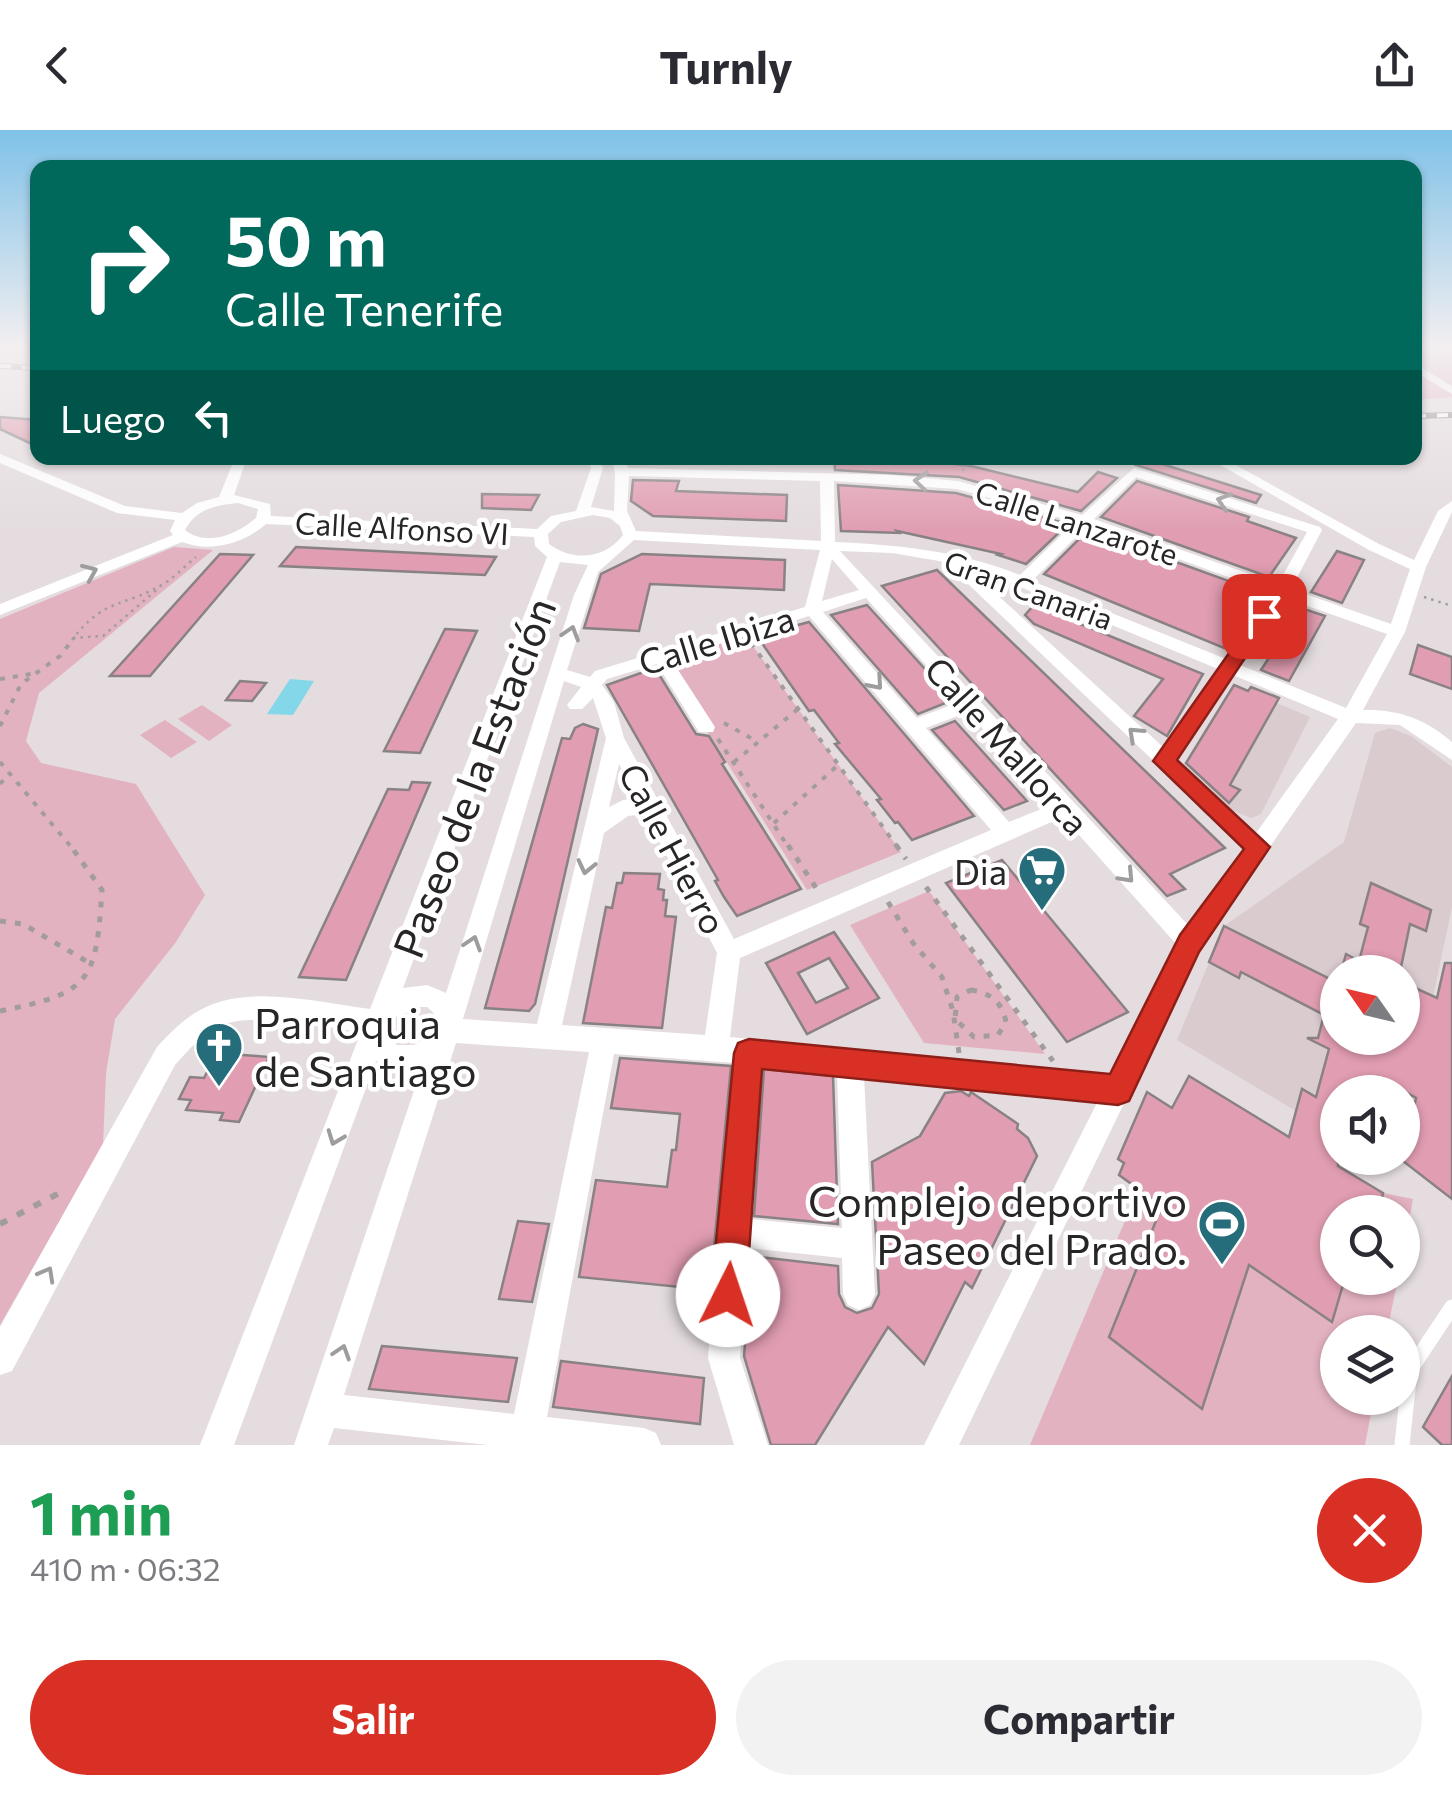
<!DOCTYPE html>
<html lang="es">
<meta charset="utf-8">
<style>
:root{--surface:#fff;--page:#f2f2f3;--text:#2b2b33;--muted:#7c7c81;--accent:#d93025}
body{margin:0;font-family:Commissioner,sans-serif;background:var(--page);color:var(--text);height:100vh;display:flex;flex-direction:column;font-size:38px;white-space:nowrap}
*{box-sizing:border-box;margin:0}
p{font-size:32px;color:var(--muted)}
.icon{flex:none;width:55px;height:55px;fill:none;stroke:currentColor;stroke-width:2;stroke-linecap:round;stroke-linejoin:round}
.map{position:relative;height:1315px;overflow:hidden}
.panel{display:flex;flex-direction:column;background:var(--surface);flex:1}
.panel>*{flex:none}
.guide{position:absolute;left:30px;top:30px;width:1392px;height:305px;border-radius:20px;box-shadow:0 2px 8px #0004;background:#00695c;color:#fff;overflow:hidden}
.needle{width:65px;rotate:304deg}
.controls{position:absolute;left:1320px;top:825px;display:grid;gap:20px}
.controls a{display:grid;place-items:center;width:100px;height:100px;border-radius:50%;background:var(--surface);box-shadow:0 2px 8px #0004;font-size:50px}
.pin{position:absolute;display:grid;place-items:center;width:85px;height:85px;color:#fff;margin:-42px;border-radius:20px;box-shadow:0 5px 15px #0006}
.me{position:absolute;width:110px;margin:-55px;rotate:4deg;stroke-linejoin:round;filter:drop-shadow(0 0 8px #0008)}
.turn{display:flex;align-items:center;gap:35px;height:210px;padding:0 30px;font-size:45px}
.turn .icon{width:130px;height:130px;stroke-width:2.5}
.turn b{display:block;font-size:70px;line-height:85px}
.then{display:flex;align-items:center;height:95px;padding:0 30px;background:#0003;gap:20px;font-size:38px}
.round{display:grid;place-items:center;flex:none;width:105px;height:105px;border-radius:52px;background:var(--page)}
.summary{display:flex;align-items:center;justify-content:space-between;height:170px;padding:0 30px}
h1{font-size:60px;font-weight:700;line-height:75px;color:#1e9e55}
.button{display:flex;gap:20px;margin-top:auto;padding:20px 30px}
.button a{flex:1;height:115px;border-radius:60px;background:var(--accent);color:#fff;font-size:40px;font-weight:700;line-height:115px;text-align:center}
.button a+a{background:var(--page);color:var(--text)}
header{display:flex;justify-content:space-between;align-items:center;height:130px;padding:0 30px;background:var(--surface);font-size:45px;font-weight:700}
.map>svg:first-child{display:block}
</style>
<header><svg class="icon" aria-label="back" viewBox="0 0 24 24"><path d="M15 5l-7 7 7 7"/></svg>Turnly<svg class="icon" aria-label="share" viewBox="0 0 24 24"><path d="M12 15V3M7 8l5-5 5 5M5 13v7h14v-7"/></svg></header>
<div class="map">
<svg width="1452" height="1315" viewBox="0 0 1452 1315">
<rect width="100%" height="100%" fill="#e4dcde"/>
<!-- built -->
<g fill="#dacbcf" fill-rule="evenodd">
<polygon points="1234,555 1310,587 1261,684 1251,688 1226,678 1182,638"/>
<path d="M1390 598 1411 606 1452 637V777L1403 1009 1402 962H1338L1296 981 1177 910 1224 796 1344 712 1375 603ZM1338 842H1402V908H1338Z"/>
</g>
<!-- green -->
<g fill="#e3b2c0">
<polygon points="1415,218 1452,218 1452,267 1415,270"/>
<polygon points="174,417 213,420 39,563 26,611 41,633 136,654 205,765 176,812 115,889 106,943 103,1015 0,1195 0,489"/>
<polygon points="742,501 901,722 807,760 661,527"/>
<polygon points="202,575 232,595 209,611 178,589"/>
<polygon points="165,590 197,612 171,628 140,605"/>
<polygon points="929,761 1045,924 924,913 850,795"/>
<polygon points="1189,946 1383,1063 1413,1069 1403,1124 1402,1082 1338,1082 1338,1148 1398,1148 1387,1202 1338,1202 1338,1268 1374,1268 1365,1315 1030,1315 1138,1060 1119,1045 1123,1034 1118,1029 1147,962 1172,978"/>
</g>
<!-- water -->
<polygon fill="#83d7e9" points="290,549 314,551 293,585 267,584"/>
<!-- building -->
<g fill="#e19db1" stroke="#898284" stroke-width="2.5" fill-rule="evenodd">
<polygon points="0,287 38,290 38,317 0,299"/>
<polygon points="834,328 903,328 971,336 1078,362 1098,342 1117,348 1081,381 959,347 835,340"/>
<polygon points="1143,328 1261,365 1256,373 1136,335"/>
<polygon points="633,350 679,351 676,361 787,365 786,391 653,386 631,371"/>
<polygon points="1137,351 1249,387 1247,391 1296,408 1269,447 1101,387"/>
<polygon points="838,355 956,363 1068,394 1026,434 998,425 1001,424 897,401 899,403 841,401"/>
<polygon points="482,364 539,365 531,380 482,378"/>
<polygon points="1088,400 1259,462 1253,469 1256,471 1224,518 1044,444"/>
<polygon points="296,417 496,427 485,445 280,436"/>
<polygon points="1337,421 1364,430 1342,473 1311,462"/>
<polygon points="220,424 253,425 150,546 110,546"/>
<polygon points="642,424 785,430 784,460 650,454 639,501 584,498 601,444"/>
<polygon points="937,440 1225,718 1170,744 1185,759 1167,766 882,456"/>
<polygon points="867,475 953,570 918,584 831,485"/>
<polygon points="1034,475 1203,544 1167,606 1134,586 1163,549 1034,494 1025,485"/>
<polygon points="1301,478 1325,486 1289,551 1261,540"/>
<polygon points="809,492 974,686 912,710 898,692 895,693 877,670 881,669 835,614 839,613 814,580 809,581 757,506"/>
<polygon points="445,499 477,501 420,623 384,621"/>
<polygon points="1418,515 1452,527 1452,559 1410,544"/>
<polygon points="655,538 696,604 709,606 725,632 722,634 801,759 737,786 724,767 715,751 718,750 607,555"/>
<polygon points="240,551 266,553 252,571 226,570"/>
<polygon points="1234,555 1248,561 1251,557 1279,568 1230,655 1240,660 1229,673 1186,633"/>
<polygon points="955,591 1027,671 1004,680 932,600"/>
<polygon points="583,594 598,599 535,874 529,881 485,878 562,608 570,609 575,598"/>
<polygon points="412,652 430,653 346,850 299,847 388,659 409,660"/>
<polygon points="1002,730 1128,882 1067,912 946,753"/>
<polygon points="624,743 660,744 658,759 664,760 663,770 667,770 665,786 676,787 662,898 583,893 606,777 612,778 617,753 622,753"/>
<polygon points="1371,753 1431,780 1426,801 1410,794 1400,842 1341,842 1346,824 1359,831 1368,797 1360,794"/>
<polygon points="1224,796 1338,853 1338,908 1402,908 1402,852 1437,868 1445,833 1452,833 1452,1069 1403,1031 1416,968 1378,947 1375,962 1338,962 1338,1036 1383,1063 1379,1082 1338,1082 1338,1148 1345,1148 1332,1192 1249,1135 1202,1279 1109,1207 1162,1076 1119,1045 1124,1033 1118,1029 1147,962 1172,978 1189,946 1289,1007 1302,959 1316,967 1329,919 1307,908 1318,908 1324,885 1241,842 1239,848 1209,832"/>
<path d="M834 802 879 868 807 904 766 833ZM829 828 848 858 816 873 798 843Z"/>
<polygon points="217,923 269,927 239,992 220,990 223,983 186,980 191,970 179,969 190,947 204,948"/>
<polygon points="620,928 731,936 710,1160 579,1147 596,1050 667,1057 672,1020 676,1020 680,984 611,978"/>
<polygon points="764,939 833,946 838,1094 754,1086"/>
<polygon points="961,961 969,966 971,962 1018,994 1017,999 1028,1008 1037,1026 972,1158 965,1152 924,1234 888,1197 815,1315 771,1315 744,1226 752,1126 838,1136 839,1164 845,1177 857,1183 872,1178 879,1164 872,1032 920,1006 945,963"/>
<polygon points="518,1091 549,1094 532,1172 499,1169"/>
<polygon points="382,1216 517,1228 508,1272 369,1259"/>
<polygon points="561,1231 704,1248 700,1294 553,1277"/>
<polygon points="1452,1246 1452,1315 1442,1315 1423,1297"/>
</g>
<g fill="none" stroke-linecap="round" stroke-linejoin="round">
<!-- path-far3 -->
<g stroke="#a29c9d" stroke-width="2.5" stroke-dasharray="2.5 5" stroke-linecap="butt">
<polyline points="1114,328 1126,337"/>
<polyline points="963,341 967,328"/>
<polyline points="1424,467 1452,476"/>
<polyline points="73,508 103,506 160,457"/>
<path d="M72 510C104 467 126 477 165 453 176 446 186 435 196 427"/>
</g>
<!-- path-far2 -->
<g stroke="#a29c9d" stroke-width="4" stroke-dasharray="5 8" stroke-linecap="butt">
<polyline points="751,513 898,718"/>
<polyline points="0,549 31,544"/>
<polyline points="724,593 758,612"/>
<polyline points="0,596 21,554 60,526 74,508"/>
<polyline points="718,609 789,718"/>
<polyline points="0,632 72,718"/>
<polyline points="734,632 798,579"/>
<polyline points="0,654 9,644"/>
<polyline points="774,693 837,636"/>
</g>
<!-- path-far1 -->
<g stroke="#a29c9d" stroke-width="5" stroke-dasharray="6 9" stroke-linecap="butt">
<polyline points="788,715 820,764"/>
<polyline points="896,715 906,729"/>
<polyline points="926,757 1053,931"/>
<polyline points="888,772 913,813 942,847 953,881 959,923"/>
<polyline points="0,791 23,794 93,835"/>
<path d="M971 860C991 863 1002 872 1006 892L998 905 974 907 955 889 957 867Z"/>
<path d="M0 881C92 863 96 851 102 760L70 715"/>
</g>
<!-- path -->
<polyline stroke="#a29c9d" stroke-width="6" stroke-dasharray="8 11" stroke-linecap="butt" points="0,1094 67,1059"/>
<!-- lane -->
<polyline stroke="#fff" stroke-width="15" points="1402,1315 1410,1240 1452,1177"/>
<!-- street -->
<g fill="#fff" fill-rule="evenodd">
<polygon points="1415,234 1452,256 1452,264 1415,242"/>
<path d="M0 324 125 376 182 383 197 373 219 367 235 328H247L234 365 270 374 271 386 537 399 551 386 576 381 591 338 588 328H598L603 338 591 377 614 381 615 343 612 328H624L628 338 891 345 958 351 1082 385 1134 338 1320 397 1322 400 1291 459 1391 494 1410 439 1369 420 1208 328H1223L1379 414 1414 430 1438 381 1452 371V382L1426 437 1405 502 1363 580C1398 579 1426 589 1452 612V630L1400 595 1356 593 1198 820 959 1315H924L1098 971 864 946 875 1164 870 1175 859 1180 848 1175 843 1164 842 1128 748 1118 740 1228 768 1315H734L708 1228 735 933 614 924 547 1287 644 1298 656 1303 661 1315H488L334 1298 328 1315H294L422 937 397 941 376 931 234 1315H200L361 902C324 897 257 882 222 895 203 902 188 921 175 935L12 1241 0 1245V1197L157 917C171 902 186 886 206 877 253 855 320 873 370 879L547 427 535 416 534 407 266 394C243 414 211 423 182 412L0 485V474L173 405 170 401 175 390 117 383 0 333ZM629 346 820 351 821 411 636 401 627 381ZM1136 347 1307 402 1278 454 1094 389ZM834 351 957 359 1075 392 1020 445C960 421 899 415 835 412ZM238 373 258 379 256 388C236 405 207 417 185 400 196 379 216 375 238 373ZM593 385 610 388 620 396 623 405C605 429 573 432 549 414L548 404 561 392ZM1087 396 1273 463 1226 529 1032 451ZM634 410 820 420 805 477 595 541 590 547 567 540 598 442ZM840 421 892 423 945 432 1245 718 1189 796ZM832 429 859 460 822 471ZM560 432 588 435 574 465 446 863 427 855 403 858ZM966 436 972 437 1218 539 1163 617ZM866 468 959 572 917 588 823 482ZM1285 468 1387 504 1346 578 1240 535ZM809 486 991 700 734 809 624 608 614 572 602 555 607 549 657 534 699 602H713L715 597 671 529ZM1233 545 1338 589 1256 703 1176 629ZM564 551 581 557 567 575 570 579H582L593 568 606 608 537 894 463 889ZM968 582 1051 675 1009 692 926 598ZM619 634 637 669 623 670 609 677ZM645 684 717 823 705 905 562 895 604 703 628 686ZM1063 687 1177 815 1110 946 730 907 740 828ZM420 877H427L438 887 433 904 414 915H397L386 904 391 889ZM456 913 589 922 514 1284 344 1265ZM761 935 837 943 842 1098 750 1089Z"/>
</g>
<!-- rail casing -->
<g stroke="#8e898a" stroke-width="6">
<g id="rail">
<polyline points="0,236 38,238"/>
<polyline points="1415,286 1452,285"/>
</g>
</g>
<!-- rail -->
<use href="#rail" stroke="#fff" stroke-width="4" stroke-dasharray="11" stroke-linecap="butt"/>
</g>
<!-- one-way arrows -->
<defs><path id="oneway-chevron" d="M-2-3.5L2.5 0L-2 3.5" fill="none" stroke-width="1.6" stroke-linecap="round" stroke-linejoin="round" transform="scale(2.5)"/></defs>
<g stroke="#9e9d9d">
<use href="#oneway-chevron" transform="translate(921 351) rotate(-175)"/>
<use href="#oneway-chevron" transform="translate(1224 371) rotate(-162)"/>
<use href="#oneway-chevron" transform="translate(90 442) rotate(-23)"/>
<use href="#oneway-chevron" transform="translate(571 503) rotate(-73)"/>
<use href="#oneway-chevron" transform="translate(876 553) rotate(49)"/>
<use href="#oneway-chevron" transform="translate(1135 604) rotate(-137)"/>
<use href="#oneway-chevron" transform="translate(586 737) rotate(103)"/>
<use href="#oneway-chevron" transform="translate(1127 746) rotate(47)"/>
<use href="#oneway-chevron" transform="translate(473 813) rotate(-72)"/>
<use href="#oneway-chevron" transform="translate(335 1008) rotate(111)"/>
<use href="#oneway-chevron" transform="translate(47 1144) rotate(-61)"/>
<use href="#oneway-chevron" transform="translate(342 1222) rotate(-72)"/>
</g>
<!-- sky -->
<linearGradient id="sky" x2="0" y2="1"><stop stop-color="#7fc2e8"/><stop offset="0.54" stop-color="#f3eff0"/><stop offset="1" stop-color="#f3eff0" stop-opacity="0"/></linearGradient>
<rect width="1452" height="402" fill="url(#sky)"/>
<!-- route -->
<polygon fill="#d93025" stroke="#8d1f18" stroke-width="2.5" points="1264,481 1273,486 1177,630 1270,717 1199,822 1129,971 1118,975 762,939 746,1165 741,1177 728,1182 716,1177 711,1165 734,923 738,913 749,909 1110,944 1180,805 1244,719 1153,631 1258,482"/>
<!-- icons -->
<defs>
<g id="supermarket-pin" transform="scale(2.5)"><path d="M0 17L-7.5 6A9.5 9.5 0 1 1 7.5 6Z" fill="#266d7b" stroke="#fff"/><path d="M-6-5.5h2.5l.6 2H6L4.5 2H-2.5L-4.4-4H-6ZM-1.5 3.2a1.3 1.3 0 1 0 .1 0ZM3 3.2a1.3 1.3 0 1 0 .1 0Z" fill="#fff"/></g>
<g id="church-pin" transform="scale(2.5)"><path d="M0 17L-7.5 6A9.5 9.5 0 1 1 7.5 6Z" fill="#266d7b" stroke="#fff"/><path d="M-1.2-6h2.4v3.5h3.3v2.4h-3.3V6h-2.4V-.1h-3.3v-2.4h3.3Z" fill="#fff"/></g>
<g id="stadium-pin" transform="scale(2.5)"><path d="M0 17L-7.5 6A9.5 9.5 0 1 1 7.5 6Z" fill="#266d7b" stroke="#fff"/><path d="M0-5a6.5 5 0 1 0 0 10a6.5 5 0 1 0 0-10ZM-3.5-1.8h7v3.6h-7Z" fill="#fff"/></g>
</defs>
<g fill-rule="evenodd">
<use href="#supermarket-pin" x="1042" y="740"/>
<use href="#church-pin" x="219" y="916"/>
<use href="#stadium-pin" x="1222" y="1094"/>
</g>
<g text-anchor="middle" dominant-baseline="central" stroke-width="9" stroke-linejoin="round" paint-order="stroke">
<!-- far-street labels -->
<g font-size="30" fill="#272525" stroke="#fff">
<text transform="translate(1077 392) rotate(18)">Calle Lanzarote</text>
<text transform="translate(402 397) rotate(3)">Calle Alfonso VI</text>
<text transform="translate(1029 459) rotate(20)">Gran Canaria</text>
</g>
<!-- street labels -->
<g font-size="35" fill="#272525" stroke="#fff">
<text transform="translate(716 509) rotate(-17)">Calle Ibiza</text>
<text transform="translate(1008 615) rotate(48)">Calle Mallorca</text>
<text transform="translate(674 718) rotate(62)">Calle Hierro</text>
</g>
<!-- poi labels -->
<g font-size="35" fill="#272525" stroke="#fff" text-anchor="end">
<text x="1007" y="740">Dia</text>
</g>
<!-- near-street labels -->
<g font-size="42" fill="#272525" stroke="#fff">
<text transform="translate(473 647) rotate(-69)">Paseo de la Estación</text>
</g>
<!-- near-poi labels -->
<g font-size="42" fill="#272525" stroke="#fff" text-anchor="start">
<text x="254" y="892">Parroquia<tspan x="254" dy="48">de Santiago</tspan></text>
<text x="1187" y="1070" text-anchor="end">Complejo deportivo<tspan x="1187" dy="48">Paseo del Prado.</tspan></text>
</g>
</g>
</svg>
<div class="controls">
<a><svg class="needle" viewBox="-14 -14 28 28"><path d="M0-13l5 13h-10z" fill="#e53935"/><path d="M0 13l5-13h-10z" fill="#7c7c81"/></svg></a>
<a><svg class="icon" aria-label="sound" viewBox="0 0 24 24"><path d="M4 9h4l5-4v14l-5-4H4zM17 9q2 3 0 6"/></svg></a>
<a><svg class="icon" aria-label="search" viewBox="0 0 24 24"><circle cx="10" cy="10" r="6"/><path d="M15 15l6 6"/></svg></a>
<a><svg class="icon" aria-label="layers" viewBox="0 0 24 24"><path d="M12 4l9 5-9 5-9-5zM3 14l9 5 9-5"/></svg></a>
</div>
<div class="pin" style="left:1264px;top:486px;background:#d93025"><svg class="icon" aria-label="arrive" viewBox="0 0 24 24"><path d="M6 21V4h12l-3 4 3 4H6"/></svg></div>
<svg class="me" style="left:728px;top:1165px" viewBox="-20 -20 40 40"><circle r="19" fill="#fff"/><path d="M0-13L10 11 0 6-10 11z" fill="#d93025"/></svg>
<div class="guide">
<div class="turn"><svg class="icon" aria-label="right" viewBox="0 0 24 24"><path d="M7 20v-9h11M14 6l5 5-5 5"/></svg><div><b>50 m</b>Calle Tenerife</div></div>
<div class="then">Luego<svg class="icon" aria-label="left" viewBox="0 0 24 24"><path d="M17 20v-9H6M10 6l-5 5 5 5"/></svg></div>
</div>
</div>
<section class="panel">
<div class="summary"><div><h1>1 min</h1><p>410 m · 06:32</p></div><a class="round" style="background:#d93025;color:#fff"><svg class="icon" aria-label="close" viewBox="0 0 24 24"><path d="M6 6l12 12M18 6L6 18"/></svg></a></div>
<div class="button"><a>Salir</a><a>Compartir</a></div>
</section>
